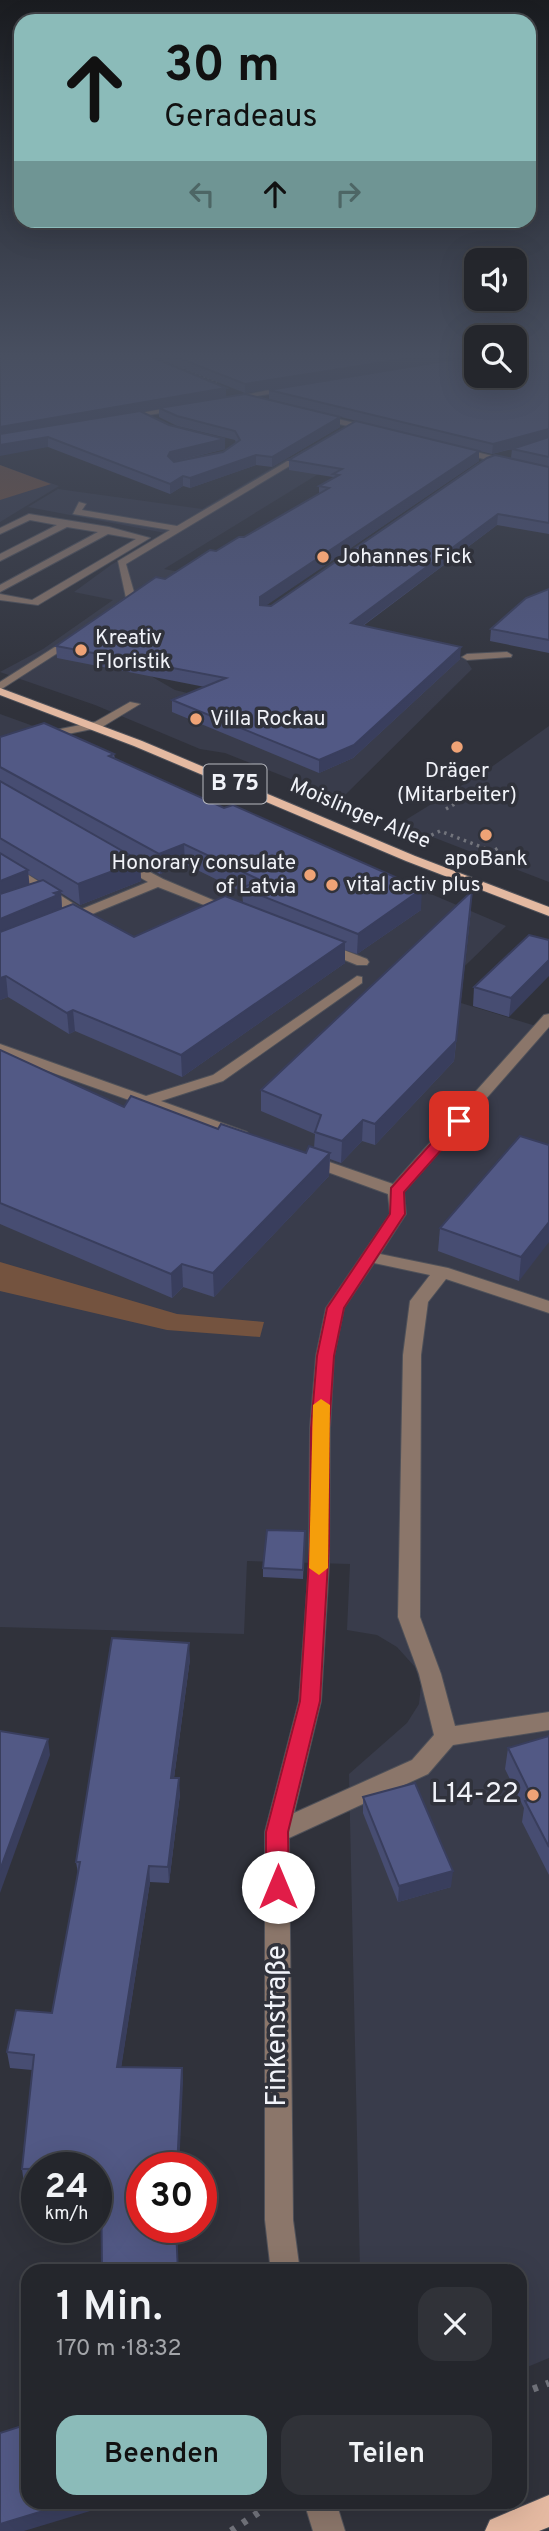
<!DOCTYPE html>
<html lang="de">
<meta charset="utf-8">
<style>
:root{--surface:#24262c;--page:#303238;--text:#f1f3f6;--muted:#a3a5a9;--line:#414348;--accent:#8bbbb9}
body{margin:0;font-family:Overpass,sans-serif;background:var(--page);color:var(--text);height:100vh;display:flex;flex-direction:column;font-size:26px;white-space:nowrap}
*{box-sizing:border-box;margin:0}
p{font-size:23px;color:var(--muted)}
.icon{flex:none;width:38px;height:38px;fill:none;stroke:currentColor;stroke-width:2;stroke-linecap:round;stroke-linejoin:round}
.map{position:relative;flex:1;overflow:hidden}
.panel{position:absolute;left:21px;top:2264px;width:506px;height:245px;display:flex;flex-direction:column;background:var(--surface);border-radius:21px;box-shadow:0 7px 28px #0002,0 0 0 2px var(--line)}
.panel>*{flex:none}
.banner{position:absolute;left:14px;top:14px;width:522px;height:214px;border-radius:21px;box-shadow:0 7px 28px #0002,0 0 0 2px var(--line);background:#8bbbb9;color:#111;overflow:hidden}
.controls{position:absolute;left:464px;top:248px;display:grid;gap:14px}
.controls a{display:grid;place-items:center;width:63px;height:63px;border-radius:14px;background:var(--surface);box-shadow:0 7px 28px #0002,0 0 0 2px var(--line);font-size:35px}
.speed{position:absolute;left:21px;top:2152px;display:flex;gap:14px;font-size:35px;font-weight:700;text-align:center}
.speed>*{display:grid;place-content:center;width:91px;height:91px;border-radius:50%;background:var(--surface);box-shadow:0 7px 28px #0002,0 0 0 2px var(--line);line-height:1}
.speed small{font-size:18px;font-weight:400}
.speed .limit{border:10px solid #d22;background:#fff;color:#111}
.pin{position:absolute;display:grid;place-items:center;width:60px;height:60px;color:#fff;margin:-30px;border-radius:14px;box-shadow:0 4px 10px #0006}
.me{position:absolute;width:77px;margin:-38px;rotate:0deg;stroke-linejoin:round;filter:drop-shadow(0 0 5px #0008)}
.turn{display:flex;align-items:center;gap:24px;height:147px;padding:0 35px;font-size:32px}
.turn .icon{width:91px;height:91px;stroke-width:2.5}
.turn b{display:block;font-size:49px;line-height:60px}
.lanes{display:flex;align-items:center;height:66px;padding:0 35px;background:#0003;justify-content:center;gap:35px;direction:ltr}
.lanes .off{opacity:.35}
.round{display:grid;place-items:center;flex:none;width:74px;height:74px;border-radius:21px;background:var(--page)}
.headline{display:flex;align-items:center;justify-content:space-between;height:119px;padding:0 35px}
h1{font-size:42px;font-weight:600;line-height:52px}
.action{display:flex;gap:14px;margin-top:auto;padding:14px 35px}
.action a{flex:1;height:80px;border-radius:21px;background:var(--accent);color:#111;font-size:28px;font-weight:600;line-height:80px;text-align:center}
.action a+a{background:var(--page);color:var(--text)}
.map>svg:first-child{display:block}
</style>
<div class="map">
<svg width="549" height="2531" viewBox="0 0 549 2531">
<rect width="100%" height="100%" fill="#30323b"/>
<!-- built -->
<g fill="#393c4b">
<polygon points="288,458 333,465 164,569 220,580 149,675 175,690 245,707 340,632 464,657 472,669 341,799 225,753 200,749 95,705 0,672 43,649 113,600 74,592 111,565 165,533 28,507 58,489 202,509"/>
<polygon points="0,465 59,486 0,522"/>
<polygon points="0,714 75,741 228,812 262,822 506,926 435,995 549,1030 549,2358 520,2370 520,2272 360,2271 349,1774 407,1723 419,1704 421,1685 415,1667 397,1647 377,1635 347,1630 350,1564 247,1561 244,1634 0,1627"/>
<polygon points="549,726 549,882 399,824 490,768"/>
</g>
<!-- green -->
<g fill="#74533f">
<polygon points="0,465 51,484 0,500"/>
<polygon points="0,1262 177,1314 264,1322 260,1337 167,1330 0,1291"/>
</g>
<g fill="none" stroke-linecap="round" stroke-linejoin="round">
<!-- minor casing -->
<g stroke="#4f5159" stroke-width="2">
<g id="minor">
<polygon points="290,386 293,390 228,401 224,399"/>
<polygon points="183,405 186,409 124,419 120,417"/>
<polygon points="320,415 377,428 378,430 374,432 317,419"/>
<polygon points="456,447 549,470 549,476 453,451"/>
<polygon points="306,450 313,452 126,564 136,599 120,612 112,612 112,608 126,598 118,561 170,530 73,514 79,502 86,504 82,510 177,526"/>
<polygon points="29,514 109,527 150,538 38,605 0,600 0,594 32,600 136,539 108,534 0,592 0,585 98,532 67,527 0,561 0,554 57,525 30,520 0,534 0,528"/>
<polygon points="72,636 81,638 0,690 0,682"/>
<polygon points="507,652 512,655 511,657 467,660 462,657 467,654"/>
<polygon points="130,702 140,704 102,727 43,739 0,754 0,747 36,734 95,722"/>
<polygon points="120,856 163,879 239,911 237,914 227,914 158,887 68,924 61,920 71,914 0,869 0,859 5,860 82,909 148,882 115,863 114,860"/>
<polygon points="323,942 367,959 369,962 367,965 357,965 318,949 318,943"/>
<polygon points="357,976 362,977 362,983 223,1081 161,1101 247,1132 249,1135 247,1138 241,1140 0,1054 0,1044 146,1096 213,1075"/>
<path d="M549 1014V1027L404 1192 406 1214 380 1254 448 1268 549 1301V1313L446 1279 428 1302 421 1355 420 1617 441 1674 455 1726 549 1712V1730L453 1745 428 1774 289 1838 293 2220 300 2272H271L265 2220V1832L299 1701 309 1564 310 1428 316 1356 326 1308 390 1214 388 1194 300 1162 298 1159 300 1156H312L393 1184 544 1015ZM374 1263 430 1275 410 1301 403 1355 398 1617 419 1674 434 1735 412 1760 294 1813 321 1701 329 1564 330 1428 334 1356 344 1308Z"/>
<polygon points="304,2502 336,2502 345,2531 313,2531"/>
</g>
</g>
<!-- major casing -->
<g stroke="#4f5159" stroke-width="2">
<g id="major">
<polygon points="0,688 142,741 415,856 549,907 549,916 406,861 134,746 0,695"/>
<polygon points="549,2495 549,2527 539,2531 485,2531 490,2520"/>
</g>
</g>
<!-- path-far2 -->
<polyline stroke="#72747c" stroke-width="2" stroke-dasharray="2 2.5" stroke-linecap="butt" points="170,363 217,382"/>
<!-- path-far1 -->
<g stroke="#72747c" stroke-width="3.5" stroke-dasharray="2.5 4.5" stroke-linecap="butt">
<polyline points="446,809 460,801"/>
<polyline points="425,838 440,831 492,851"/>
<polyline points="477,860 500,847"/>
</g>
<!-- path -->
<g stroke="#72747c" stroke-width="7" stroke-dasharray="5 9" stroke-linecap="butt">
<polyline points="520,2394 549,2383"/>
<polyline points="231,2531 274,2502"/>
</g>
<!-- minor -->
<use href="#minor" fill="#8b766a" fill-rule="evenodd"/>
<!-- major -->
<use href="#major" fill="#e4b9a1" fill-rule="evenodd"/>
</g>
<!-- wall -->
<g fill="#474d72" fill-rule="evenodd">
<path d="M0 357 226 388V397L340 427 272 467 256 465 190 488 183 486 170 494 48 447ZM159 409V417L177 426 235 440 236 443 223 452 174 462 225 449 141 412Z"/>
<path d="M154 357H476L520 359 549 357V534L497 525 363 626 460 659 353 758 319 773 172 712V700L205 687 57 658 56 646 165 579 216 551 244 537 319 494V486L333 479V477L289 470V460L441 442 269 399V390L379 372 245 393ZM512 449 511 458 271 606 266 605 479 461V451L492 454Z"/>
<polygon points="549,589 549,653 490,641 491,629"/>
<path d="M0 737 114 754 115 759 421 910 357 954 345 950V963L182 1077 75 1031 69 1034 8 997 0 1000ZM140 863 160 874 185 864 242 892 243 903 134 937 62 908 61 893 80 905 141 881ZM28 874 40 881 29 884Z"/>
<polygon points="471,910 454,1061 375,1145 362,1141 341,1163 330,1159 329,1176 214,1297 183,1287 172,1298 0,1224 0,1050 124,1107 218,1129 306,1153 314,1148 315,1134 261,1111 261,1090"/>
<polygon points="529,935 509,1017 473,1006 474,987"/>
<polygon points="549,1145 519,1281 438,1251 440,1228"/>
<polygon points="305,1531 303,1579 263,1577 263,1568"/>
<polygon points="190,1659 174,1778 180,1794 169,1883 150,1882 121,2067 182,2068 183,2083 142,2228 177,2228 178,2272 102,2272 102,2184 96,2184 96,2168 37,2168 37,2184 24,2184 22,2169 32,2070 10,2068 7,2052 52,2013 78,1873 76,1862"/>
<polygon points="549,1736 549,1875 522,1822 524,1808 505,1769 508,1748"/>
<polygon points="363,1797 451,1887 398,1902 363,1813"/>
</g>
<!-- shaded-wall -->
<g fill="#393e5d">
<polygon points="416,357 472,357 245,393 245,384"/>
<polygon points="226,388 226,397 0,437 0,427"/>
<polygon points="340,417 340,427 272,467 272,457"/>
<polygon points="549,429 549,438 492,454 493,444"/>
<polygon points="48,437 48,447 0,456 0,445"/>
<polygon points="225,439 225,449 171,462 168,456 170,452"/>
<polygon points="479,451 479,461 261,609 260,597"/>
<polygon points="256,455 256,465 190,488 190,478"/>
<polygon points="183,476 183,486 170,494 170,484"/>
<polygon points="498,514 497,525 350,635 351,623"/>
<polygon points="461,647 460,659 353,758 319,773 319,760"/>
<polygon points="184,844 185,864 160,874 159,854"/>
<polygon points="140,861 141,881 80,905 78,884"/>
<polygon points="28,870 30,890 0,902 0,881"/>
<polygon points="422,889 421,910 357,954 358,934"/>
<polygon points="61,891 62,911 0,940 0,919"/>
<polygon points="472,891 454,1061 375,1145 375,1124"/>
<polygon points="345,942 345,963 182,1077 181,1055"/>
<polygon points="549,960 549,976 509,1017 511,998"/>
<polygon points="6,976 8,997 0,1000 0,978"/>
<polygon points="73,1010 75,1031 69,1034 67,1013"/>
<polygon points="363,1120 362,1141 341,1163 342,1141"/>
<polygon points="330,1153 329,1176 214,1297 213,1273"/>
<polygon points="549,1222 549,1242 519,1281 521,1257"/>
<polygon points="182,1264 183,1287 172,1298 171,1274"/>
<polygon points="189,1643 190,1659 172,1793 171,1778"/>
<polygon points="48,1739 50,1755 0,1893 0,1870"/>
<polygon points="179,1778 180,1794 169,1883 168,1867"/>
<polygon points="149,1866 150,1882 119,2082 117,2067"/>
<polygon points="453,1871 451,1887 398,1902 399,1886"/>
<polygon points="182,2068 183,2083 179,2168 177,2168"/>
<polygon points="73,2502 109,2502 110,2505 24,2531 0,2531 0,2524"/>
</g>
<!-- building -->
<g fill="#525985" stroke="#393e5d" stroke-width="2">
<polygon points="0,357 152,357 226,388 0,427"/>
<polygon points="176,357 416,357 245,384"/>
<polygon points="469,357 476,357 476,376 514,376 514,358 520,359 530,357 549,357 549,429 493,444 269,390"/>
<polygon points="245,394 340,417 272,457 256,455 190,478 183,476 170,484 48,437 0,445 0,434 140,411 169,425 225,439 170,452 168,456 174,462 223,452 240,440 235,431 177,416 159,408"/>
<polygon points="356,421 479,451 260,597 260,605 271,606 487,458 495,455 549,467 549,523 498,514 351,623 461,647 354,745 319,760 172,700 226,678 56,646 156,577 165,579 210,550 216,551 239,537 244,537 329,488 319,486 339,475 333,474 342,469 289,460"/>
<polygon points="549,437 549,457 512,449"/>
<polygon points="549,589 549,640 491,629 526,598"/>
<polygon points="44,723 114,754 109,756 224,808 233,805 422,889 358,934 242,888 260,880 184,844 159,854 0,767 0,737"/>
<polygon points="0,781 140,861 78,884 0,838"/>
<polygon points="0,853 28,870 0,881"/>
<polygon points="43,880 61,891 54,893 58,895 0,919 0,894"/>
<polygon points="472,891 456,1041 375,1124 363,1120 342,1141 315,1132 321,1115 261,1090"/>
<polygon points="225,896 345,942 181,1055 73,1010 67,1013 6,976 0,978 0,932 73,904 134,937"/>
<polygon points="529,935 549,940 549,960 511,998 474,987"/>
<polygon points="0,1050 124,1107 131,1096 218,1129 221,1124 306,1153 309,1146 330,1153 213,1273 182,1264 171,1274 0,1203"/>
<polygon points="520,1136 549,1145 549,1222 521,1257 440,1228"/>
<polygon points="267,1530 305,1531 303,1570 263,1568"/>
<polygon points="112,1638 189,1643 171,1778 179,1778 168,1867 149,1866 117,2067 182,2068 177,2168 142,2168 142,2228 176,2228 178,2272 102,2272 101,2170 96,2169 96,2168 22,2169 34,2055 7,2052 16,2010 52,2013 80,1862 76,1862"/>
<polygon points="0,1731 48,1739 0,1870"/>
<polygon points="549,1736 549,1847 525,1801 533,1799 508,1748"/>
<polygon points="415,1783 453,1871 399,1886 363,1797"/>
<polygon points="28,2424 28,2502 73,2502 0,2524 0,2433"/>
</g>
<!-- sky -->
<linearGradient id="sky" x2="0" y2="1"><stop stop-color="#1a1c20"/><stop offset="0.5" stop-color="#484f60"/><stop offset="1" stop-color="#484f60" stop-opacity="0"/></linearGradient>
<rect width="549" height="711" fill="url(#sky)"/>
<!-- route -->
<polygon fill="#e11d48" stroke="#92132f" stroke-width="2" points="459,1117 464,1118 464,1124 404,1192 405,1214 344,1308 334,1356 329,1428 329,1545 320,1701 288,1832 289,1887 285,1894 278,1897 270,1894 266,1887 266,1832 300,1701 310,1545 311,1428 317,1356 327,1308 390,1214 391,1188 454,1118"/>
<!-- slow -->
<polygon fill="#f59e0b" points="321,1399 330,1405 328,1568 319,1575 309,1568 313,1405"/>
<!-- markers -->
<g fill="#efa376" stroke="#30323b" stroke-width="2.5">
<circle cx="323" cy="557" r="7"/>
<circle cx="81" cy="650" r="7"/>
<circle cx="196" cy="719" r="7"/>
<circle cx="457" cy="747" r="7"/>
<circle cx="486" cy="835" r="7"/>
<circle cx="310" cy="875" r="7"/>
<circle cx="332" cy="885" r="7"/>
<circle cx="533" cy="1795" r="7"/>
</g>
<g text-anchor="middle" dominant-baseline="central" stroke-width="7" stroke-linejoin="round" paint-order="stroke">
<!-- far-poi labels -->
<g font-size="21" fill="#f1f3f9" stroke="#30323b" text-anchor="start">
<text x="337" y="557">Johannes Fick</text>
<text x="95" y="638">Kreativ<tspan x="95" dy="24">Floristik</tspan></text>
<text x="210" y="719">Villa Rockau</text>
<text x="457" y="771" text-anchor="middle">Dräger<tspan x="457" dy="24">(Mitarbeiter)</tspan></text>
<text x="486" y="859" text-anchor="middle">apoBank</text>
<text x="296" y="863" text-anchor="end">Honorary consulate<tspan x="296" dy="24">of Latvia</tspan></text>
<text x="346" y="885">vital activ plus</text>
</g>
<!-- far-street labels -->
<g font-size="21" fill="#f1f3f9" stroke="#30323b">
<text transform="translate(360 814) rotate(23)">Moislinger Allee</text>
</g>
<!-- shield labels -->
<rect fill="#30323b" stroke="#b7b9c0" stroke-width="2" x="203.5" y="764.5" width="63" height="39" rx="5"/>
<g font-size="23" font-weight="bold" fill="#f1f3f9">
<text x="235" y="784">B 75</text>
</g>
<!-- near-poi labels -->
<g font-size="28" fill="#f1f3f9" stroke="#30323b" text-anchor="end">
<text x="519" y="1795">L14-22</text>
</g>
<!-- near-street labels -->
<g font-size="28" fill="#f1f3f9" stroke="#30323b">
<text transform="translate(278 2026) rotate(-90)">Finkenstraße</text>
</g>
</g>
</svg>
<div class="controls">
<a><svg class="icon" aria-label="sound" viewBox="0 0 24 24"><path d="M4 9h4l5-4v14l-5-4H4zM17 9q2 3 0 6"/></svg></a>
<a><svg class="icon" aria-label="search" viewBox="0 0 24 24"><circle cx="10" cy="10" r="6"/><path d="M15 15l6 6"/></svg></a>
</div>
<div class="speed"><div>24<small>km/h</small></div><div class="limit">30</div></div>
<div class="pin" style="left:459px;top:1121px;background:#d93025"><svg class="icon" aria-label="arrive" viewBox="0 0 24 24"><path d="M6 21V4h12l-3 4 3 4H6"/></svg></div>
<svg class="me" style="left:278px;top:1887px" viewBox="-20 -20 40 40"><circle r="19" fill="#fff"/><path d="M0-13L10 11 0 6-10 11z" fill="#e11d48"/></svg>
<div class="banner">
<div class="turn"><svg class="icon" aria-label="ahead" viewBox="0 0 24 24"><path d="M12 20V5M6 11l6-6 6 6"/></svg><div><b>30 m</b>Geradeaus</div></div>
<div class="lanes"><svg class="icon off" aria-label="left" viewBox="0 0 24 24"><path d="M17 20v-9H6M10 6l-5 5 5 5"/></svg><svg class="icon" aria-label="ahead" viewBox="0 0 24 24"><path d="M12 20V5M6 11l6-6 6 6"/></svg><svg class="icon off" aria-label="right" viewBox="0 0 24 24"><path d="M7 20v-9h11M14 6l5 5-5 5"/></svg></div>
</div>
<section class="panel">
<div class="headline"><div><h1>1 Min.</h1><p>170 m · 18:32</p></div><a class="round"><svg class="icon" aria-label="close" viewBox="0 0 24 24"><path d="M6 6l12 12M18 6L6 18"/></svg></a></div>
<div class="action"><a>Beenden</a><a>Teilen</a></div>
</section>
</div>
